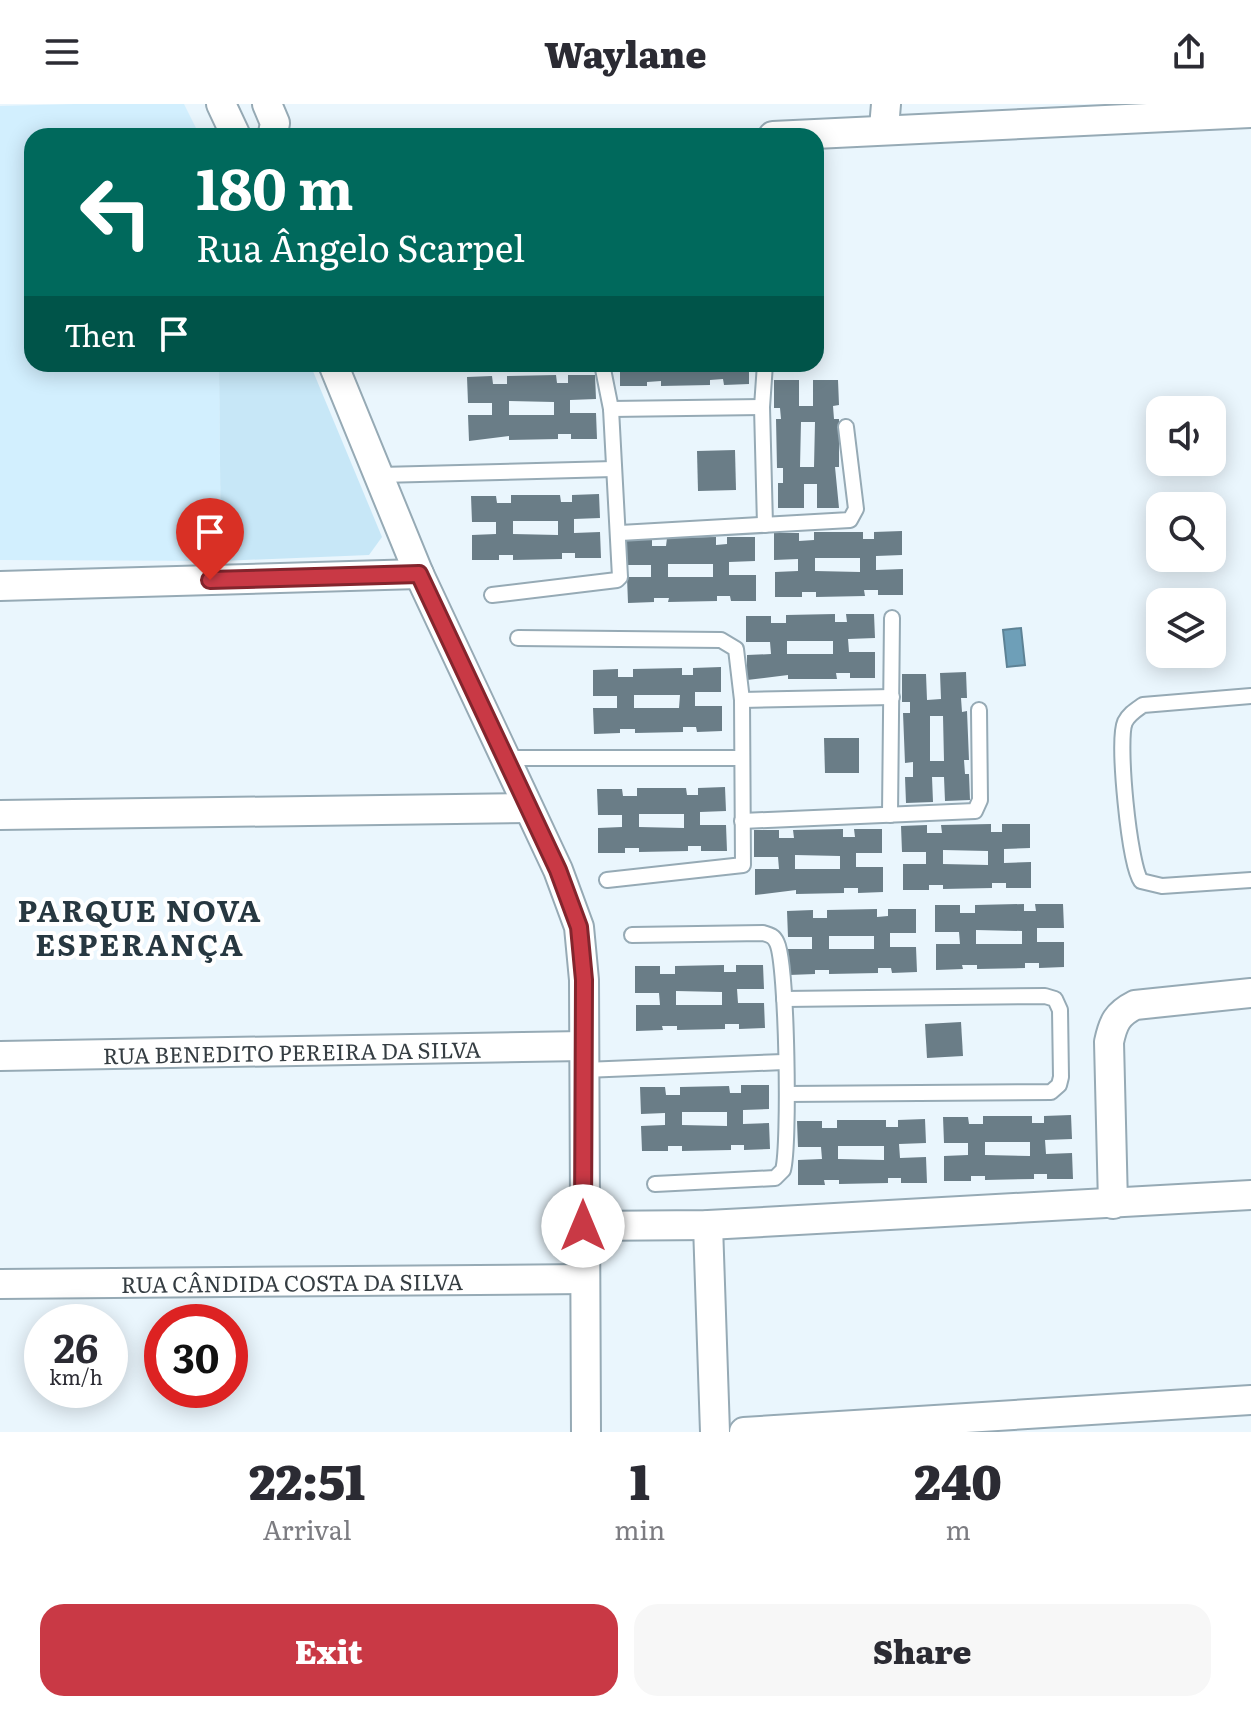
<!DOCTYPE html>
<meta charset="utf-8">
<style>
:root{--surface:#fff;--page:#f7f7f7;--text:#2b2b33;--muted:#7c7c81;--accent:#c93945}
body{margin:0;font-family:Literata,serif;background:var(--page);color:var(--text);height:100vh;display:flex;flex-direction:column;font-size:30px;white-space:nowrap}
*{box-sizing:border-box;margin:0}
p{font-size:26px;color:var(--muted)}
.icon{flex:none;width:44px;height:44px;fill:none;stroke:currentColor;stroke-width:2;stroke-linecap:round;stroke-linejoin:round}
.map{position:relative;height:1328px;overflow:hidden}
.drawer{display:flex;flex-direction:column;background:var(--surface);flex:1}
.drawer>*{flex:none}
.guide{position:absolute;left:24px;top:24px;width:800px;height:244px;border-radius:24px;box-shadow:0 4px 20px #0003;background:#00695c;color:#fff;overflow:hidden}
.buttons{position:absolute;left:1146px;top:292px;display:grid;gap:16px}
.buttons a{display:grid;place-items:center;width:80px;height:80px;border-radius:16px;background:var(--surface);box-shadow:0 4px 20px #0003;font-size:40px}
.speed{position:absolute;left:24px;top:1200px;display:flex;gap:16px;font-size:40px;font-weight:700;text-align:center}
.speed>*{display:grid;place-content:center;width:104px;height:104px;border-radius:50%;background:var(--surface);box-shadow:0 4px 20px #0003;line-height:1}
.speed small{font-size:20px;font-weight:400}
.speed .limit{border:12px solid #d22;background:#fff;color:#111}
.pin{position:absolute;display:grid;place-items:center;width:68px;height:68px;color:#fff;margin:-82px -34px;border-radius:50% 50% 50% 0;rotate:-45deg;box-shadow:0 0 8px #0007}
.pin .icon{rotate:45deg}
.me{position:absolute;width:88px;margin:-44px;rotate:0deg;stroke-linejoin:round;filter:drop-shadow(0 0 6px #0008)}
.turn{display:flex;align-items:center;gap:28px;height:168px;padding:0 40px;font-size:36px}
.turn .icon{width:104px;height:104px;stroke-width:2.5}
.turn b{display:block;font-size:56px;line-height:68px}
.then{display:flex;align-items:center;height:76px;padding:0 40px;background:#0003;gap:16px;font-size:30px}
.eta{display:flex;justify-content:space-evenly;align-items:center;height:136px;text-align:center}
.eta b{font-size:48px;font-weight:800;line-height:56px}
.cta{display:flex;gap:16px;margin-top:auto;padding:16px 40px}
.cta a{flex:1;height:92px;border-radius:24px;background:var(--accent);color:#fff;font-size:32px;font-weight:800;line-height:92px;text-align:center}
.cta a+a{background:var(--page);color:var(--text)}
header{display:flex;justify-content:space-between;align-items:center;height:104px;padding:0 40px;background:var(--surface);font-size:36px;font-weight:800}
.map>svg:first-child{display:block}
</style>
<header><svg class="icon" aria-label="menu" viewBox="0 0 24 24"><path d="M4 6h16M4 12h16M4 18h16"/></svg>Waylane<svg class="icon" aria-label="share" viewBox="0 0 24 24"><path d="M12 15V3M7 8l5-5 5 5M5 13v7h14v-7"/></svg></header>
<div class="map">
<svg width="1251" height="1328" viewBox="0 0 1251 1328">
<rect width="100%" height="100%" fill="#eaf6fd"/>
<!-- built -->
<polygon fill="#d2effe" points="74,0 184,0 200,32 32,32 32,260 219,260 221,457 0,456 0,2"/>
<!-- green -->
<polygon fill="#c7e7f7" points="219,260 310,260 382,433 369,451 221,457"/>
<!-- water -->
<polygon fill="#6e9fb8" stroke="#5d8295" stroke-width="2" points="1021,524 1025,561 1007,563 1003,526"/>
<!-- building -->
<g fill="#6a7d87" fill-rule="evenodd">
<polygon points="620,260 749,260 749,280 724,281 723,275 710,276 710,281 661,282 661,277 647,278 647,282 620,282"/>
<path d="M556 271 557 279H568V271H595L596 295 570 296V309H596L597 335H571V330H558V335L509 336V332L469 337 468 311H492V299H468L467 273 492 272 493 280H507V272ZM509 297 554 298V311H509Z"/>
<path d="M774 276H799V302H813V276H838L839 301 833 302 834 315H839V363H835L839 404H817V380H804V404H778V379H783V364H777L776 315H781L780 304H774ZM801 318H815L814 363H800Z"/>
<polygon points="735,346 736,386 698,387 697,347"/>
<path d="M599 390 600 414 574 415V429L600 428 601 454H575V449H562V455L513 456V451H499V456H472V431L496 430V418H472L471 392H496L497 399H511V391H560L561 398H572V391ZM513 417H558V431L513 430Z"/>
<path d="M902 427V451L876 452V466L903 465V491H878V486H864L865 492 816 493V488H802V493H775V468L798 467V455L774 456V429H799V437L814 436V428H863V435H874V428ZM815 454H860V468L815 467Z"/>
<path d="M716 433V441L727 440V433H755V457L729 458V471H756V497H731L730 492H717V497L668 498 669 494H654V498L628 499 627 473H651V461H627V435H652V442H666L667 434ZM668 460H713V473H668Z"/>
<path d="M835 510V518H847L846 510H874L875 534 848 535 849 548H875V574H850V569H836L837 575H788V571L747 576V551L771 550 770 538H746V512H771V519H786V511ZM787 537H833V550H787Z"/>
<path d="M721 563V588H695V602H722V627L697 628 696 623H683V628L635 629V625H620V629L594 630 593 604H617V592H593V566L618 565V573H633V565L682 564V571H693V564ZM634 591H680L679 604H634Z"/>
<path d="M966 568 967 594H961L962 608 967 607 969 656H964L965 670H969L970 696 945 697 944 673H932L933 698 906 699 905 673H913V658L905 659 903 609H910V598H902V570H926L927 596 941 595 940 569ZM930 612H943L944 657H930Z"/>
<polygon points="824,634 859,634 859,669 825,669"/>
<path d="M725 683 726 707 700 708V721H726L727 747H701V742H688V747L639 748V744H625V749H598V724L622 723V711H598L597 685H622L623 692H637V684H686L687 691H698V684ZM639 710H684V724L639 723Z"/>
<path d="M991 720V728H1002V720H1030V744L1004 745V759L1031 758V784H1006V779H992V784L943 785V781H929V786H903V760H926V748H902L901 722 927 721V729H942L941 721ZM943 746 988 747V761L943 760Z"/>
<path d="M843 725V733H855L854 725H882V749H856V763H883V788L858 789V784H844V789L796 790V786L755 791V765H779L778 753H754V726H779V734H794L793 726ZM795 751 840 752V765H795Z"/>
<path d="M1024 800V807H1036L1035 800H1063L1064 824H1037V838H1064V863L1039 864V859H1025V864L977 865V861H962L963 865 936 866V840H960L959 828H935V801H960V809H975V801ZM976 826 1022 827V840H976Z"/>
<path d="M877 805V813L888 812V805H916V829H890V843H916L917 868 892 869 891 864H878V869L829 870V866H815V870L789 871 788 845H812V833H788L787 807 813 806V814H827V806ZM829 832H874V845H829Z"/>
<path d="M724 861V868H736V861H763L764 885H737L738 899H764L765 924 739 925V920H725V925L677 926V922H662L663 926 636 927V901H660L659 889H635V862H660V870H675V862ZM676 887 722 888V901H676Z"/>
<polygon points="961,918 963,952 927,954 925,920"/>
<path d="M741 981H769V1005L743 1006V1020L769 1019 770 1045 744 1046V1041H731V1046L682 1047V1042H668V1047H642L641 1022 665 1021V1009L641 1010 640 983H665L666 991H680V983L729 982 730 989H741ZM682 1008H727V1022L682 1021Z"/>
<path d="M1071 1011 1072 1035 1045 1036 1046 1050 1072 1049 1073 1075H1047V1070H1034V1075L985 1076V1072H971V1077H944V1052L968 1051V1039H944L943 1013H968L969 1020H983V1012H1032V1019H1044V1012ZM985 1038H1030V1052L985 1051Z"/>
<path d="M925 1015 926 1039 899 1040 900 1054 926 1053 927 1079H901V1074H888V1079L839 1080V1076H824L825 1081H798V1056L822 1055 821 1043H798L797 1017H822V1024H837V1016H886V1023H898V1016ZM838 1042H884V1056L838 1055Z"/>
</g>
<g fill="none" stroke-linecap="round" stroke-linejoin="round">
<!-- lane casing -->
<g stroke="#96aab5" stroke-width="18">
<g id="lane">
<polyline points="611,305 762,303"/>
<polyline points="380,371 614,365"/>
<polyline points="765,421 762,303 765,260"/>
<polyline points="620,429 850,416 856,405 846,323"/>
<polyline points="492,491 617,476 620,473 611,305 602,260"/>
<polyline points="518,534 721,536 736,545 742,596 743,761 607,776"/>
<path d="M1251 592 1143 601C1136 606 1129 610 1125 618 1117 636 1129 760 1141 777L1162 782 1251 776"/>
<polyline points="742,596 892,593"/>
<polyline points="505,654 742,654"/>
<polyline points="890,711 892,514"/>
<polyline points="742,717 975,707 980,696 979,606"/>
<path d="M632 831 763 829C770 831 774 832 777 839 787 860 790 1042 783 1066L775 1074 655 1080"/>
<polyline points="784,895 1045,892 1055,895 1060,906 1061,973 1059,981 1051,988 787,990"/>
<polyline points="584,966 784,958"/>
</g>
</g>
<!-- street casing -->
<g stroke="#96aab5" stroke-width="32">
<g id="street">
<polyline points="221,0 236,32"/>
<polyline points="267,0 275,19 273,29"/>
<polyline points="884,24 886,0"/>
<polyline points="773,32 1251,9"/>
<polyline points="333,260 419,470 558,766 579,823 584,876 586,1328"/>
<polyline points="0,482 419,470"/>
<polyline points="0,711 528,704"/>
<path id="s1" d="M0 952 583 942"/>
<path d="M1113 1100 1109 938C1113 919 1117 910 1135 901L1251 889"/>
<polyline points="708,1121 715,1328"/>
<polyline points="583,1122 708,1121 1251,1091"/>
<path id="s2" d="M0 1180 585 1175"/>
<polyline points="744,1328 1251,1296"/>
</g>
</g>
<!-- lane -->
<use href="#lane" stroke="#fff" stroke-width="14"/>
<!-- street -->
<use href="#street" stroke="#fff" stroke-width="28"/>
</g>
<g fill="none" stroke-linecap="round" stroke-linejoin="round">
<!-- route casing -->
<g stroke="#83252d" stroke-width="20">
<polyline id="route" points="210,476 419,470 558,766 579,823 584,876 583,1122"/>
</g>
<!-- route -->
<use href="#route" stroke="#c93945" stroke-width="14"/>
</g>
<g text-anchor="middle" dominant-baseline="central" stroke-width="8" stroke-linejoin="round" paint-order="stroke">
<!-- street labels -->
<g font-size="22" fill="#353d42" stroke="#fff">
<text stroke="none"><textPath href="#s1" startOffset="292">RUA BENEDITO PEREIRA DA SILVA</textPath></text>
<text stroke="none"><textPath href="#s2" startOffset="292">RUA CÂNDIDA COSTA DA SILVA</textPath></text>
</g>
<!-- district labels -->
<g font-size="30" font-weight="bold" letter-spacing="2" fill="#273841" stroke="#fff">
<text x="140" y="805">PARQUE NOVA<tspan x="140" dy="34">ESPERANÇA</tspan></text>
</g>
</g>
</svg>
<div class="buttons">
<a><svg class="icon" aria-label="sound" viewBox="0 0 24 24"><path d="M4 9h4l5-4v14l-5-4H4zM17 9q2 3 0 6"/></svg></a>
<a><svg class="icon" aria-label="search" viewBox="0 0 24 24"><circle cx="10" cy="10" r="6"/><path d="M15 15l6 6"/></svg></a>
<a><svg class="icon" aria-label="layers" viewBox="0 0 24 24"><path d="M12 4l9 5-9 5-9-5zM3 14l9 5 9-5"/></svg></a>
</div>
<div class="speed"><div>26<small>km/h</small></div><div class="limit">30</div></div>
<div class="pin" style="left:210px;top:476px;background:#d93025"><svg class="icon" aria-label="arrive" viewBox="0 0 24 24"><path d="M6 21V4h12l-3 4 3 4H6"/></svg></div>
<svg class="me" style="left:583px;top:1122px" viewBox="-20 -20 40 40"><circle r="19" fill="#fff"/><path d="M0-13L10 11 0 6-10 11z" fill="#c93945"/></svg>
<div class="guide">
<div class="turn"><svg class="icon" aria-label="left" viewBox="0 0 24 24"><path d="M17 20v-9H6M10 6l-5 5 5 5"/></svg><div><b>180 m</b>Rua Ângelo Scarpel</div></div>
<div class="then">Then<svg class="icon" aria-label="arrive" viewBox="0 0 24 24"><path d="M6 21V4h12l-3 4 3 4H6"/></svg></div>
</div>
</div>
<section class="drawer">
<div class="eta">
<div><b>22:51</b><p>Arrival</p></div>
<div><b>1</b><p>min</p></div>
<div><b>240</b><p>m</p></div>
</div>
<div class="cta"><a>Exit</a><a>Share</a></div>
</section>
